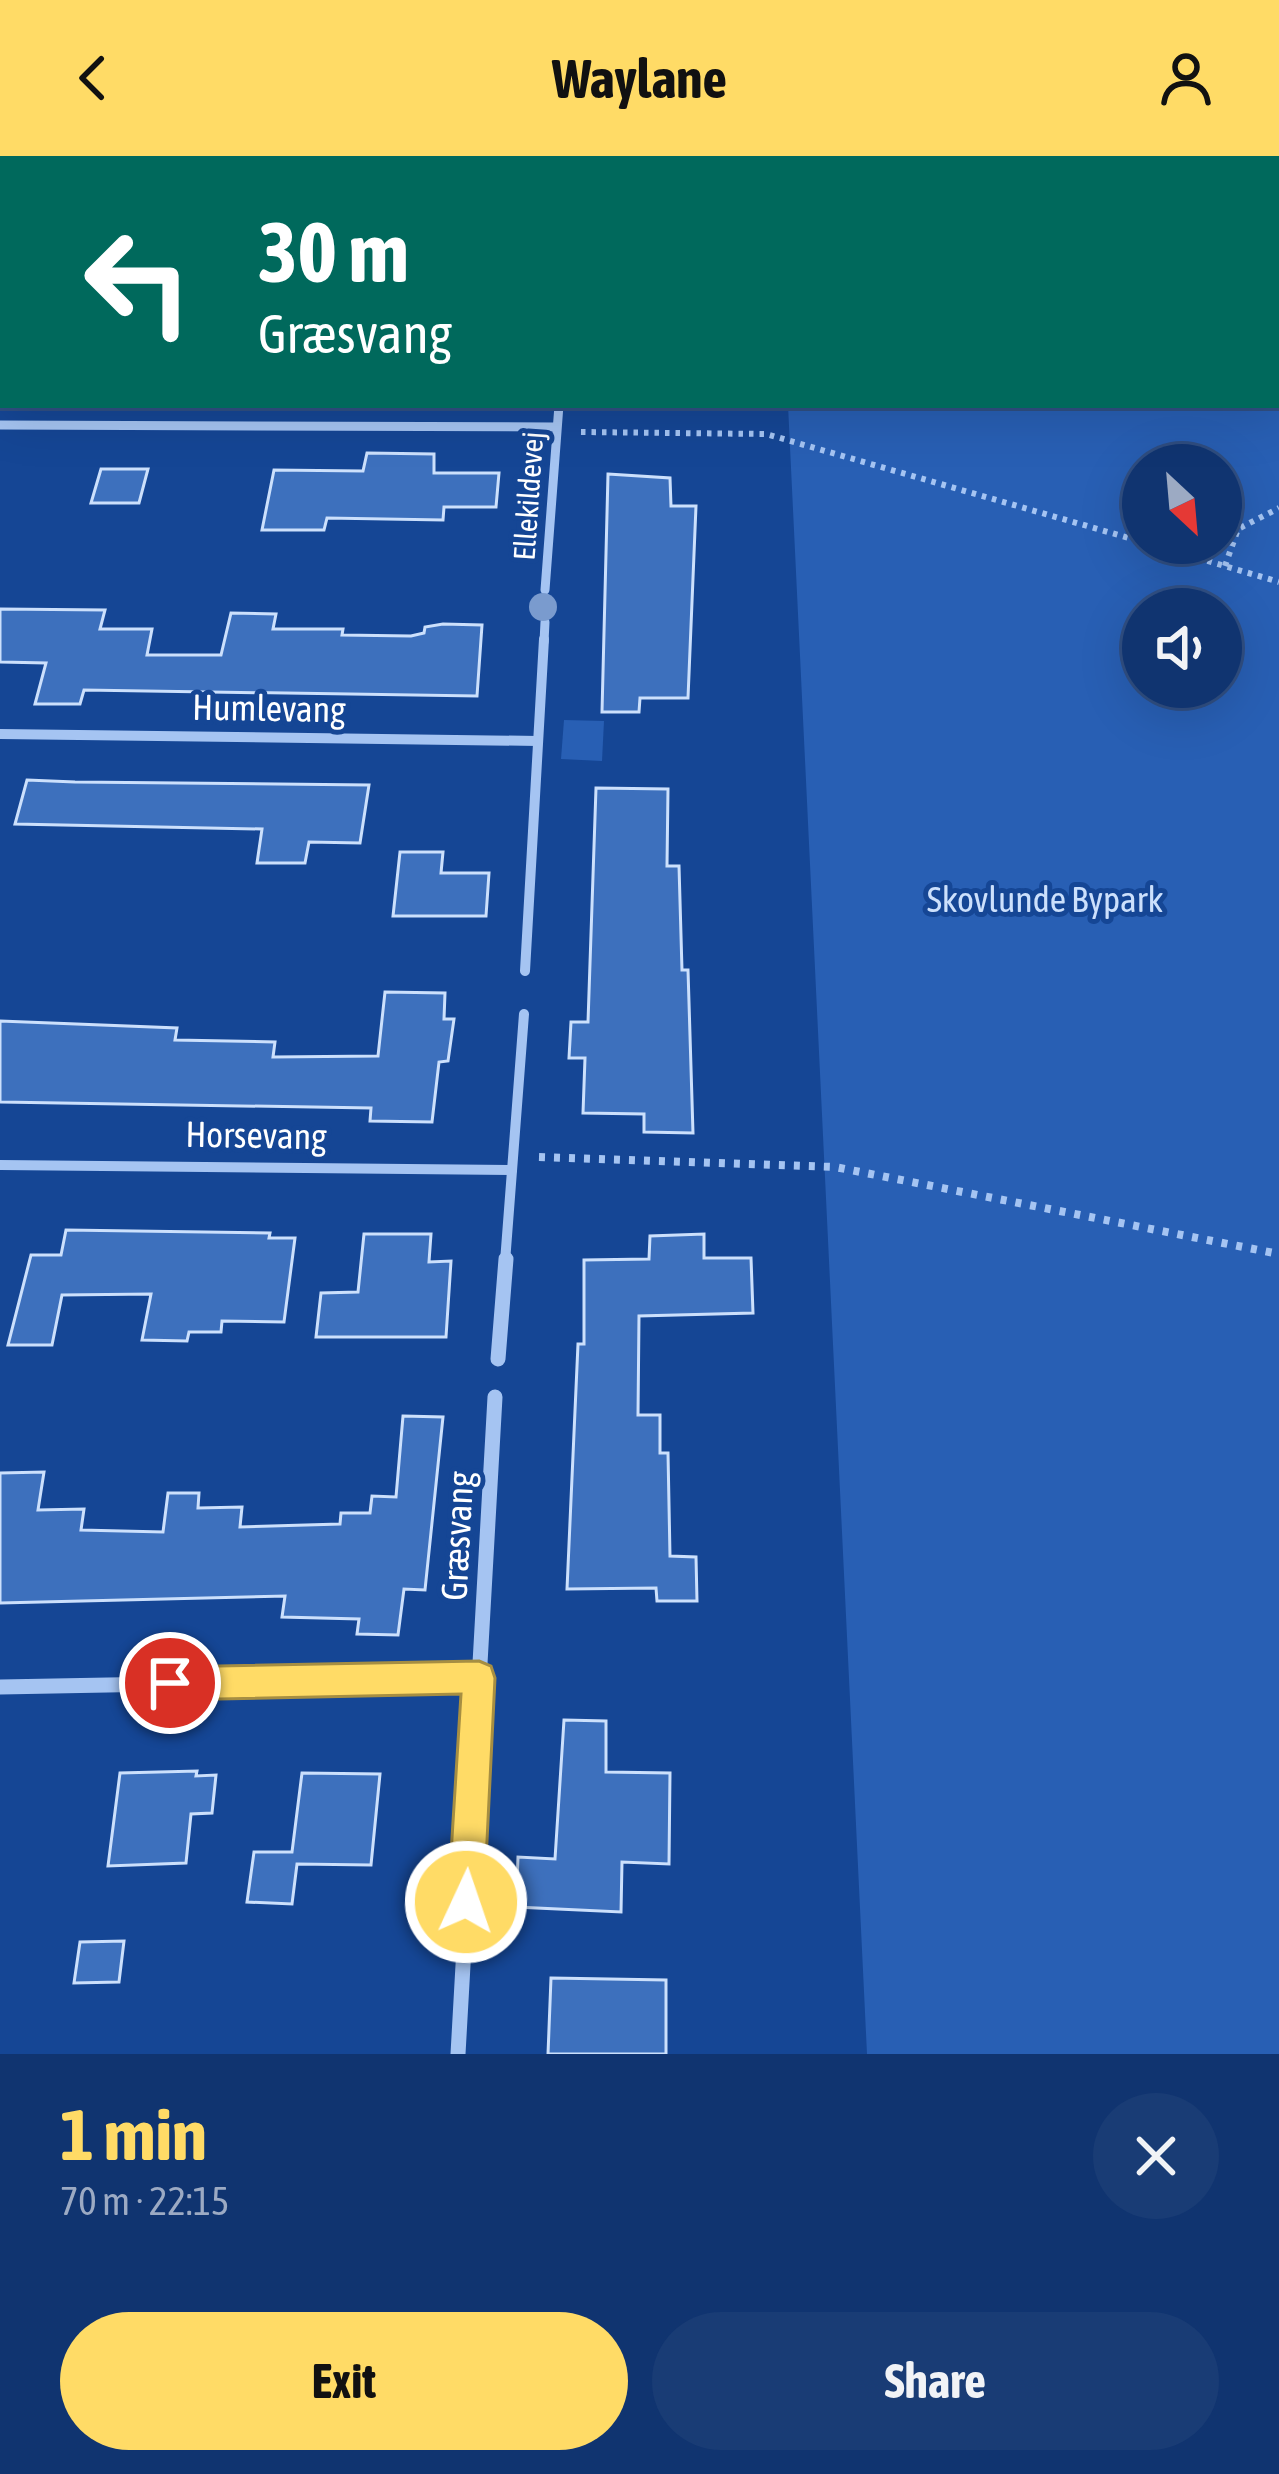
<!DOCTYPE html>
<meta charset="utf-8">
<style>
:root{--surface:#103470;--page:#193c75;--text:#f1f3f6;--muted:#9caac3;--line:#304f83;--accent:#ffdb66}
body{margin:0;font-family:"Asap Condensed",sans-serif;background:var(--page);color:var(--text);height:100vh;display:flex;flex-direction:column;font-size:45px;white-space:nowrap}
*{box-sizing:border-box;margin:0}
p{font-size:39px;color:var(--muted)}
.icon{flex:none;width:66px;height:66px;fill:none;stroke:currentColor;stroke-width:2;stroke-linecap:round;stroke-linejoin:round}
.map{position:relative;height:1898px;overflow:hidden}
.sheet{display:flex;flex-direction:column;background:var(--surface);flex:1}
.sheet>*{flex:none}
.top-card{position:absolute;left:0px;top:0px;width:1281px;height:252px;box-shadow:0 12px 48px #0002,0 0 0 3px var(--line);background:#00695c;color:#fff;overflow:hidden}
.needle{width:78px;rotate:154deg}
.buttons{position:absolute;left:1122px;top:288px;display:grid;gap:24px}
.buttons a{display:grid;place-items:center;width:120px;height:120px;border-radius:50%;background:var(--surface);box-shadow:0 12px 48px #0002,0 0 0 3px var(--line);font-size:60px}
.pin{position:absolute;display:grid;place-items:center;width:102px;height:102px;color:#fff;margin:-51px;border:6px solid #fff;border-radius:50%;box-shadow:0 3px 12px #0007}
.me{position:absolute;width:132px;margin:-66px;rotate:3deg;stroke-linejoin:round;filter:drop-shadow(0 0 9px #0008)}
.turn{display:flex;align-items:center;gap:42px;height:252px;padding:0 60px;font-size:54px}
.turn .icon{width:156px;height:156px;stroke-width:2.5}
.turn b{display:block;font-size:84px;line-height:102px}
.round{display:grid;place-items:center;flex:none;width:126px;height:126px;border-radius:63px;background:var(--page)}
.overview{display:flex;align-items:center;justify-content:space-between;height:204px;padding:0 60px}
h1{font-size:72px;font-weight:700;line-height:90px;color:var(--accent)}
.button{display:flex;gap:24px;margin-top:auto;padding:24px 60px}
.button a{flex:1;height:138px;border-radius:72px;background:var(--accent);color:#111;font-size:48px;font-weight:700;line-height:138px;text-align:center}
.button a+a{background:var(--page);color:var(--text)}
header{display:flex;justify-content:space-between;align-items:center;height:156px;padding:0 60px;background:var(--accent);color:#111;font-size:54px;font-weight:700}
.map>svg:first-child{display:block}
</style>
<header><svg class="icon" aria-label="back" viewBox="0 0 24 24"><path d="M15 5l-7 7 7 7"/></svg>Waylane<svg class="icon" aria-label="person" viewBox="0 0 24 24"><circle cx="12" cy="8" r="4"/><path d="M4 21q1-7 8-7t8 7"/></svg></header>
<div class="map">
<svg width="1279" height="1898" viewBox="0 0 1279 1898">
<rect width="100%" height="100%" fill="#154695"/>
<!-- green -->
<g fill="#285fb4" fill-rule="evenodd">
<path d="M1143 0H1279V1898H867L788 249H1278V3H1137ZM1143 309H1221V387H1143ZM1143 453H1221V531H1143Z"/>
<polygon points="564,564 604,565 602,605 561,603"/>
</g>
<!-- building -->
<g fill="#3d70bd" stroke="#cce0fc" stroke-width="3">
<polygon points="367,297 434,298 434,317 499,317 496,351 444,351 443,364 327,362 324,374 262,374 274,314 363,315"/>
<polygon points="101,313 148,313 139,347 91,347"/>
<polygon points="608,318 670,322 671,350 696,350 688,542 640,542 639,556 602,556"/>
<polygon points="0,453 105,454 100,473 152,473 147,499 221,499 231,457 276,458 273,473 343,473 342,479 411,480 424,477 425,471 443,468 482,469 477,540 84,534 80,548 35,548 46,507 0,506"/>
<polygon points="27,624 75,626 369,629 360,687 309,686 305,707 257,707 262,673 15,668"/>
<polygon points="596,632 668,633 667,710 679,710 682,814 688,814 693,977 644,976 644,958 583,957 585,902 569,902 571,866 588,866"/>
<polygon points="400,696 443,696 441,717 489,717 486,760 393,760"/>
<polygon points="385,836 445,837 444,863 454,863 448,905 439,906 432,966 370,965 371,952 0,946 0,865 177,872 175,884 275,886 273,901 378,900"/>
<polygon points="66,1074 270,1077 269,1082 295,1082 284,1166 222,1165 221,1176 189,1176 187,1185 142,1184 151,1138 62,1139 52,1189 8,1189 31,1099 61,1099"/>
<polygon points="364,1078 431,1078 429,1106 451,1105 446,1181 316,1181 321,1137 358,1136"/>
<polygon points="704,1078 704,1102 751,1102 753,1157 639,1160 638,1259 660,1259 660,1297 668,1297 670,1400 696,1401 697,1445 657,1445 656,1432 567,1433 578,1188 584,1188 584,1104 649,1103 650,1080"/>
<polygon points="403,1260 443,1261 425,1434 404,1433 398,1479 357,1478 359,1463 282,1461 285,1440 0,1447 0,1317 44,1316 38,1354 84,1353 81,1374 163,1376 168,1337 199,1337 198,1352 242,1351 240,1371 340,1368 341,1357 370,1357 372,1340 396,1341"/>
<polygon points="564,1564 606,1565 606,1616 670,1617 669,1708 622,1706 621,1756 516,1751 518,1701 555,1703"/>
<polygon points="197,1615 196,1620 216,1619 212,1657 191,1658 186,1707 108,1710 120,1617"/>
<polygon points="302,1617 380,1618 371,1709 297,1708 292,1748 247,1746 254,1696 292,1696"/>
<polygon points="124,1785 119,1826 74,1827 80,1786"/>
<polygon points="551,1822 666,1824 666,1898 548,1898"/>
</g>
<g fill="none" stroke-linecap="round" stroke-linejoin="round">
<!-- path-far1 -->
<g stroke="#a5c4f2" stroke-width="6" stroke-dasharray="4.5 6" stroke-linecap="butt">
<polyline points="581,276 766,278 1143,386"/>
<polyline points="1147,387 1279,426"/>
<polyline points="1225,410 1238,373 1279,352"/>
</g>
<!-- path -->
<polyline stroke="#a5c4f2" stroke-width="8" stroke-dasharray="6 9" stroke-linecap="butt" points="539,1001 835,1011 1279,1098"/>
<!-- minor-far2 -->
<g stroke="#a5c4f2" stroke-width="9">
<polyline points="357,3 363,0"/>
<polyline points="854,3 860,0"/>
<polyline points="0,269 555,271"/>
<polyline points="545,434 559,249"/>
<polyline points="544,486 545,466"/>
</g>
<!-- minor-far1 -->
<g stroke="#a5c4f2" stroke-width="10">
<polyline points="0,578 538,585"/>
<polyline points="525,815 544,483"/>
<polyline points="0,1009 512,1014"/>
<polyline points="505,1106 524,858"/>
</g>
<!-- minor -->
<g stroke="#a5c4f2" stroke-width="15">
<polyline points="498,1203 506,1103"/>
<polyline points="0,1531 479,1522"/>
<polyline points="458,1898 495,1241"/>
</g>
</g>
<!-- trees -->
<circle fill="#7a9bce" cx="543" cy="451" r="14"/>
<!-- route -->
<polygon fill="#ffdb66" stroke="#a68e42" stroke-width="3" points="479,1505 491,1510 495,1522 484,1746 479,1759 466,1764 454,1759 448,1746 461,1538 170,1544 158,1539 153,1527 158,1516 170,1511"/>
<g text-anchor="middle" dominant-baseline="central" stroke-width="10" stroke-linejoin="round" paint-order="stroke">
<!-- far-street labels -->
<g font-size="30" fill="#fff" stroke="#154695">
<text transform="translate(528 340) rotate(-86)">Ellekildevej</text>
</g>
<!-- street labels -->
<g font-size="36" fill="#fff" stroke="#154695">
<text transform="translate(269 552) rotate(1)">Humlevang</text>
<text transform="translate(256 979) rotate(1)">Horsevang</text>
<text transform="translate(457 1380) rotate(-87)">Græsvang</text>
</g>
<!-- park labels -->
<g font-size="36" fill="#cce0fc" stroke="#154695">
<text x="1045" y="743">Skovlunde Bypark</text>
</g>
</g>
</svg>
<div class="buttons">
<a><svg class="needle" viewBox="-14 -14 28 28"><path d="M0-13l5 13h-10z" fill="#e53935"/><path d="M0 13l5-13h-10z" fill="#9caac3"/></svg></a>
<a><svg class="icon" aria-label="sound" viewBox="0 0 24 24"><path d="M4 9h4l5-4v14l-5-4H4zM17 9q2 3 0 6"/></svg></a>
</div>
<div class="pin" style="left:170px;top:1527px;background:#d93025"><svg class="icon" aria-label="arrive" viewBox="0 0 24 24"><path d="M6 21V4h12l-3 4 3 4H6"/></svg></div>
<svg class="me" style="left:466px;top:1746px" viewBox="-20 -20 40 40"><circle r="17" fill="#ffdb66" stroke="#fff" stroke-width="3"/><path d="M0-11L8 9 0 5-8 9z" fill="#fff"/></svg>
<div class="top-card">
<div class="turn"><svg class="icon" aria-label="left" viewBox="0 0 24 24"><path d="M17 20v-9H6M10 6l-5 5 5 5"/></svg><div><b>30 m</b>Græsvang</div></div>
</div>
</div>
<section class="sheet">
<div class="overview"><div><h1>1 min</h1><p>70 m · 22:15</p></div><a class="round"><svg class="icon" aria-label="close" viewBox="0 0 24 24"><path d="M6 6l12 12M18 6L6 18"/></svg></a></div>
<div class="button"><a>Exit</a><a>Share</a></div>
</section>
